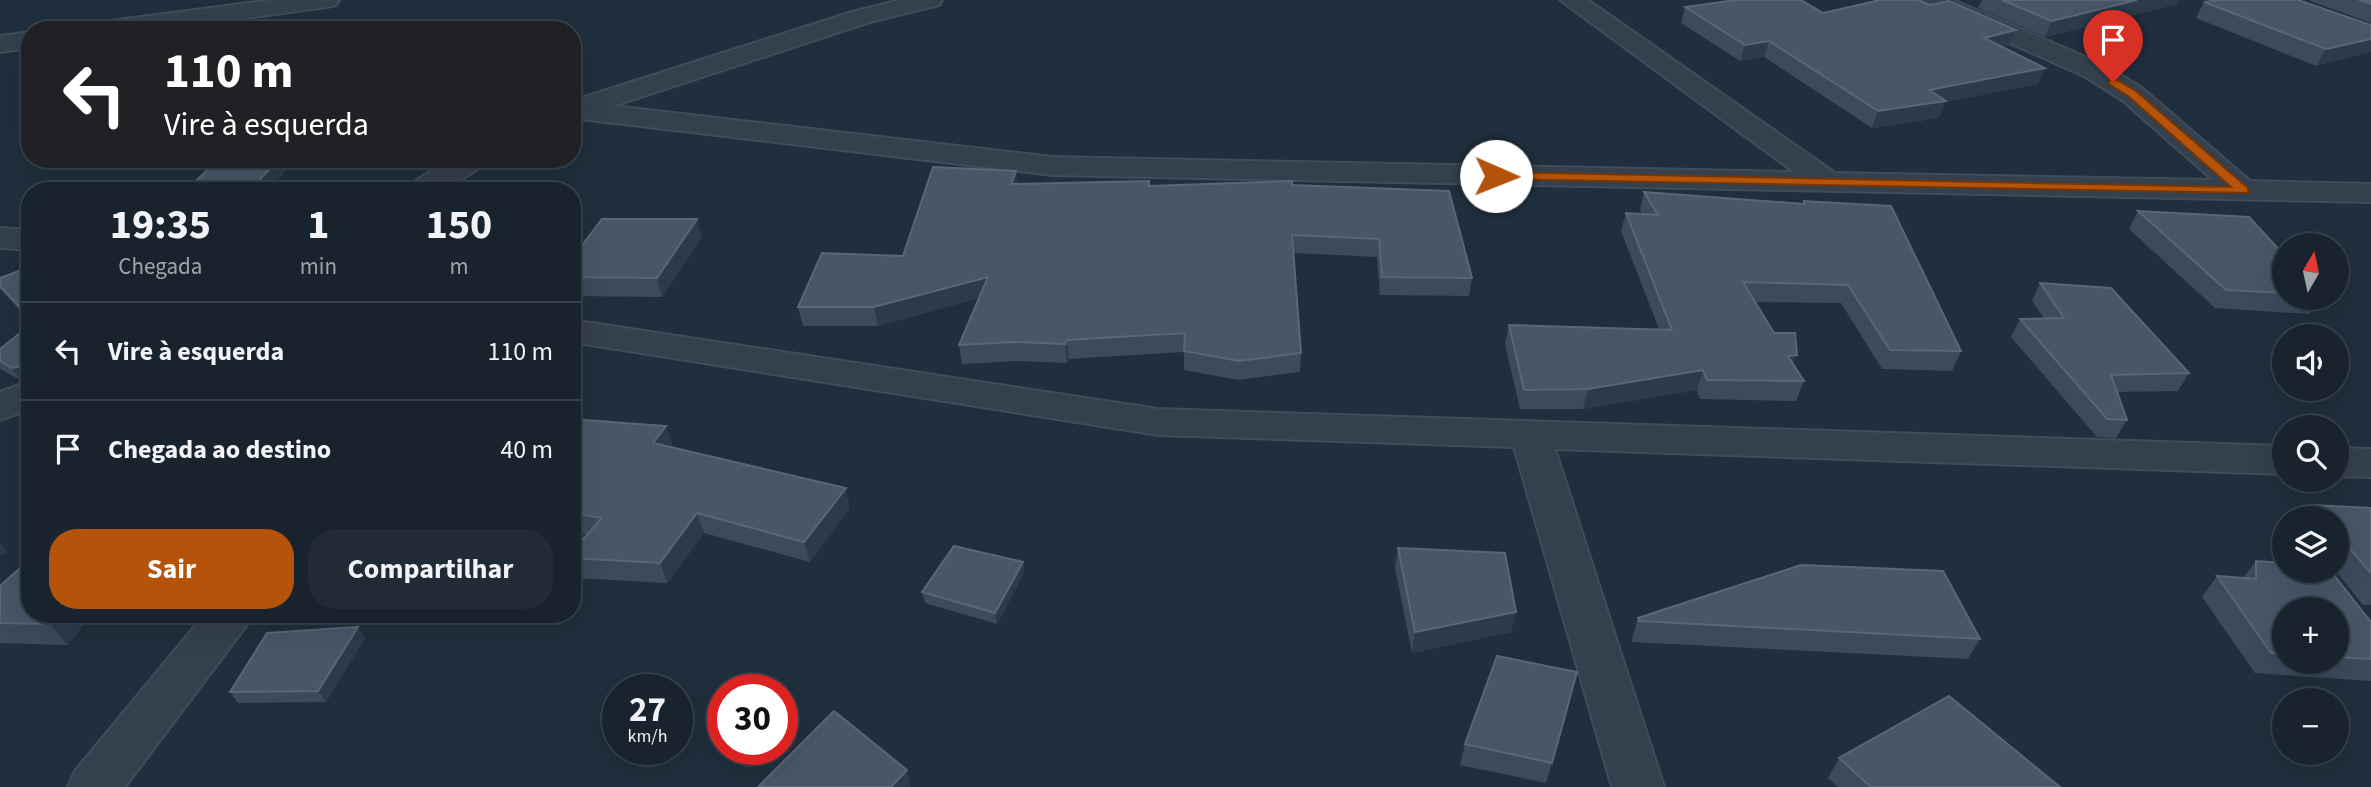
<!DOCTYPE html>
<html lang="pt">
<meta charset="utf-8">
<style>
:root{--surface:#18232e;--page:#212b36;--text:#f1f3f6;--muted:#9fa4aa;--line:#36404a;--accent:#b45309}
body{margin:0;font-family:"Source Sans 3",sans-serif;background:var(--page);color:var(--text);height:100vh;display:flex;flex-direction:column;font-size:26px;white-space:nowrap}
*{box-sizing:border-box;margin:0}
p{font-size:23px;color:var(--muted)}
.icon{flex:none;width:38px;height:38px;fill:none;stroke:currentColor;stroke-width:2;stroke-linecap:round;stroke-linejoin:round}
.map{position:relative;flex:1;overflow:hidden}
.drawer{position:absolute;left:21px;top:182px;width:560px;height:441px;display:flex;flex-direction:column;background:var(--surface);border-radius:28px;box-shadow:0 7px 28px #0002,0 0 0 2px var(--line)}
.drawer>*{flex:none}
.hud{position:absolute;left:21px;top:21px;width:560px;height:147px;border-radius:28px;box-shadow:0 7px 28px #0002,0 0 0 2px var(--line);background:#202124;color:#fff;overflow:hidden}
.needle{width:46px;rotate:9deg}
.buttons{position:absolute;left:2272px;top:233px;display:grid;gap:14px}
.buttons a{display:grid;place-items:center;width:77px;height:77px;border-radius:50%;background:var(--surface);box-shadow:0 7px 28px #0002,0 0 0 2px var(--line);font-size:35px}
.speed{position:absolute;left:602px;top:674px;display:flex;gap:14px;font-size:35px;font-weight:700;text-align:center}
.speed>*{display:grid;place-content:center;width:91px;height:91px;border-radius:50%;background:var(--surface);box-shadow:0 7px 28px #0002,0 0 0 2px var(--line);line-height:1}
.speed small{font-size:18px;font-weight:400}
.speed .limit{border:10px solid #d22;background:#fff;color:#111}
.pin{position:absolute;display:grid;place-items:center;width:60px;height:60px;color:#fff;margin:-72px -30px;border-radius:50% 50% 50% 0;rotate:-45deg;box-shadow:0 0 7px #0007}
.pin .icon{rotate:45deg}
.me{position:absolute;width:77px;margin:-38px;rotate:91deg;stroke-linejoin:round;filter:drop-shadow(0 0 5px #0008)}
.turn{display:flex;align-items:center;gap:24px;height:147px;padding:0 28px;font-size:32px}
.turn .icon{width:91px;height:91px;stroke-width:2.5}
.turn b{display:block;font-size:49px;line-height:60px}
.eta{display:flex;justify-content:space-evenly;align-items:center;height:119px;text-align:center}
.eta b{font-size:42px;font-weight:700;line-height:49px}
.cta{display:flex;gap:14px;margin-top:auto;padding:14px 28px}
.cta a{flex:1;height:80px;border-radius:28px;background:var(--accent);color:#fff;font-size:28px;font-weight:700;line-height:80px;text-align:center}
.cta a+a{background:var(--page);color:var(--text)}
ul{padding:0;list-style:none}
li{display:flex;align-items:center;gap:21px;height:98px;padding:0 28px;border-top:2px solid var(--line)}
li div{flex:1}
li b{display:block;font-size:26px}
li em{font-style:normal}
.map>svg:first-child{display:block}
</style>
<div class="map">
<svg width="2371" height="787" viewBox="0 0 2371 787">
<rect width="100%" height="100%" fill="#202f3d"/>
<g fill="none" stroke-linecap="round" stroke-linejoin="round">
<!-- street casing -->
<g stroke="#414c59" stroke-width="4">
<g id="street">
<polygon points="272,0 339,0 336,5 327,7 160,30 90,30 93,25 102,22"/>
<polygon points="900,0 942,0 939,5 870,22 613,106 1052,157 1794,172 1560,0 1588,0 1835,173 2213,180 2122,100 2084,76 1924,5 1921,0 1953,0 2102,64 2142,88 2250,181 2371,184 2371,202 1052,175 572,118 572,102 575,100 852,12"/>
<polygon points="30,32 30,48 0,52 0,36"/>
<polygon points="452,159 488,159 484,165 443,191 406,191 410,184"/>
<polygon points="0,228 30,230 30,250 0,248"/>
<polygon points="572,320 1158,409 2284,446 2284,474 1555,449 1664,787 1612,787 1514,447 1158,435 572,342"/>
<polygon points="30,381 30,409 0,420 0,392"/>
<polygon points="2336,448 2371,449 2371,477 2336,476"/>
<polygon points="205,614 255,614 125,787 68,787 75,771"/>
</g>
</g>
<!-- street -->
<use href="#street" fill="#34404d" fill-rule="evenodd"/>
</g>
<!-- wall -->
<g fill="#3b4b5c" fill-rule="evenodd">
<polygon points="1982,0 2179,0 2177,4 2045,37 1978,8"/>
<polygon points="2311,0 2371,0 2371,23 2310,1"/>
<polygon points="2204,2 2371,25 2316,66 2196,18"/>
<polygon points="1930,5 2016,30 2009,46 2003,47 2045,68 2038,84 1945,102 1939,118 1872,128 1764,57 1740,61 1681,23 1685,7 1823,13"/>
<polygon points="1017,184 1149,186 1292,185 1472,278 1469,296 1380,295 1377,257 1294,253 1301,353 1300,372 1238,380 1184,370 1184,352 1069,359 1067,363 1015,361 962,364 959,345 979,298 878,326 803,326 798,307 903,256"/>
<polygon points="1644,192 1803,203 1804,201 1961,351 1952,371 1882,369 1841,303 1755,302 1804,381 1796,401 1700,399 1697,390 1583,409 1520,409 1505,344 1509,325 1659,329 1621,231 1626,213 1642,214 1640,210"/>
<polygon points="2138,211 2284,255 2284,298 2320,298 2309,314 2215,308 2129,229"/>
<polygon points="702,237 662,297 572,296 572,259"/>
<polygon points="30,267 30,321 0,289 0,278"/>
<polygon points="2040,283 2189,373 2178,391 2117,392 2127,420 2116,438 2097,437 2011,337 2020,319 2044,318 2032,301"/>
<polygon points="30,325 30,383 28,380 22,381 0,369 0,349"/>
<polygon points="572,419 673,446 672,447 850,508 810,562 704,533 667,583 576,578 572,568 572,552 587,535 572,532"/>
<polygon points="2312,505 2371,508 2371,605 2363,605 2335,570 2336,570 2336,518 2303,518"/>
<polygon points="1398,548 1516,612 1511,632 1412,653 1395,568"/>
<path d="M2256 561 2371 622V681L2255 673 2202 597 2217 576 2243 578ZM2284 609H2336V662H2284Z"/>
<polygon points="1023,562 1024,573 997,624 925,603 922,592"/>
<polygon points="0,586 30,614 93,614 67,645 0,643"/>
<polygon points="1638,618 1980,639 1968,659 1632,642 1632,639"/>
<polygon points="365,638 326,702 238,703 230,692"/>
<polygon points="1465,744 1552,763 1546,783 1460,765"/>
<polygon points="1839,758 2060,787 1838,787 1828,778"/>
</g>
<!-- shaded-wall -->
<g fill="#2b3b4b">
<polygon points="2137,0 2179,0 2177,4 2045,37 2052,21"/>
<polygon points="2016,30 2009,46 1977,54 1984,38"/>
<polygon points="2371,39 2371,52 2316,66 2326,49"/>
<polygon points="1769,41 1764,57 1740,61 1745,45"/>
<polygon points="2045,68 2038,84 1945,102 1939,118 1872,128 1878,111 1929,90"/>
<polygon points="279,159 294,159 295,161 267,191 249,191"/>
<polygon points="1016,171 1018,188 1011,184"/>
<polygon points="697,219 702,237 662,297 657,278"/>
<polygon points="988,277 990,295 878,326 874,307"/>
<polygon points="1067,340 1069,359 1067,363 1065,344"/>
<polygon points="1797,355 1790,374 1788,356"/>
<polygon points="22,366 23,374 28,380 22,381 12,368"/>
<polygon points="1703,370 1697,390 1583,409 1588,389"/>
<polygon points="666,426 673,446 660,463 653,443"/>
<polygon points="846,488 850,508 810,562 804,542"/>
<polygon points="697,513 704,533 667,583 660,563"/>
<polygon points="0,542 8,552 0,557"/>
<polygon points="1023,562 1024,573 997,624 995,613"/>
<polygon points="1516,612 1511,632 1412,653 1415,632"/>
<polygon points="59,614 93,614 67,645 50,624"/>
<polygon points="358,627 365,638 326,702 318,691"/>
<polygon points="907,770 911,787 891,787"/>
</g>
<!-- building -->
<g fill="#475768" stroke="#586777" stroke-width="2">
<polygon points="1736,0 1801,0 1823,13 1880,0 1918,0 1930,5 1949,1 2016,30 1984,38 2045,68 1929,90 1946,101 1878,111 1769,41 1745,45 1685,7"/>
<polygon points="2002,0 2137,0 2052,21"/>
<polygon points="2220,0 2298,0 2371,25 2371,39 2326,49 2204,2"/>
<polygon points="2359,0 2371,0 2371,4"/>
<polygon points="218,159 279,159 249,191 186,191"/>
<polygon points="933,167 1016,171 1011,184 1149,181 1149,186 1292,181 1292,185 1449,191 1472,278 1382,277 1379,239 1292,235 1301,353 1239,361 1184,351 1185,333 1067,340 1065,344 1013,342 959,345 988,277 874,307 798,307 822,253 903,256"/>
<polygon points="1644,192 1805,204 1804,201 1891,206 1961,351 1890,350 1848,285 1743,282 1774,333 1795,333 1797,355 1788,356 1804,381 1707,380 1703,370 1588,389 1524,390 1509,325 1672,330 1626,213 1658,215"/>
<polygon points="2138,211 2249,217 2284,255 2284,293 2226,290"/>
<polygon points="602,219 697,219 657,278 572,277 572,259"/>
<polygon points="30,267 30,318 0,286 0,278"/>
<polygon points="2040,283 2111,288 2189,373 2111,375 2127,420 2107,419 2020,319 2064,318"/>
<polygon points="30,325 30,377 23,374 22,366 12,368 0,361 0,349"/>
<polygon points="572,419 666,426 653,443 846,488 804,542 697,513 660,563 572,558 572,552 602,518 572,513 572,479 574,477 572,477"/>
<polygon points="2312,505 2371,508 2371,573 2336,533 2336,518 2323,518"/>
<polygon points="954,546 1023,562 995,613 922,592"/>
<polygon points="1398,548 1505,553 1516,612 1415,632"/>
<polygon points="30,559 30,614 59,614 50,624 0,623 0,586"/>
<polygon points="2256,561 2284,563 2284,570 2330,570 2371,622 2371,659 2336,657 2336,609 2284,609 2284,653 2271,653 2217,576 2256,579"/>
<polygon points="1801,565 1943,571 1980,639 1639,621 1638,618"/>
<polygon points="358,627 318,691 230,692 267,633"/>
<polygon points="1497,656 1577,672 1552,763 1465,744"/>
<polygon points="1949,696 2060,787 1871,787 1839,758"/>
<polygon points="834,711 907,770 891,787 758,787"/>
</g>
<!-- route -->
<polygon fill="#b45309" stroke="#753606" stroke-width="2" points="2109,80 2117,80 2136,91 2248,188 2248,193 1496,179 1490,176 1496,172 2231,187 2128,96 2109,84"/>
</svg>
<div class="buttons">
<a><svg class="needle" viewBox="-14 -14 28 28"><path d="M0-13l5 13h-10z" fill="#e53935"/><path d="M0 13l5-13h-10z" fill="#9fa4aa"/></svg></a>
<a><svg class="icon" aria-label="sound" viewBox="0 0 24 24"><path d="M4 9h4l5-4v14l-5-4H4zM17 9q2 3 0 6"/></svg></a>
<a><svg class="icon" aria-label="search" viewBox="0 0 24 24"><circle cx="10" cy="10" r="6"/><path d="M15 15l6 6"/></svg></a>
<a><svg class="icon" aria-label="layers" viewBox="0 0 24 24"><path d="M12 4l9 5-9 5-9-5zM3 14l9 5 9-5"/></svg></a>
<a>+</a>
<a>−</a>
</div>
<div class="speed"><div>27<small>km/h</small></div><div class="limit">30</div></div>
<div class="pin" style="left:2113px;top:82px;background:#d93025"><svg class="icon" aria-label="arrive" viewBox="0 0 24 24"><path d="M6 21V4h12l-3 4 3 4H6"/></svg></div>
<svg class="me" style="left:1496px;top:176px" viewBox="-20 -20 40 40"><circle r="19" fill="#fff"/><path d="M0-13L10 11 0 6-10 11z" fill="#b45309"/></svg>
<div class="hud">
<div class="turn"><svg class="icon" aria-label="left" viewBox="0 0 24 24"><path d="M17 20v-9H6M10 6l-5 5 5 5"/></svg><div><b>110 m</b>Vire à esquerda</div></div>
</div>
<section class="drawer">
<div class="eta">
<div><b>19:35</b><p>Chegada</p></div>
<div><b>1</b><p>min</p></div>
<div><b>150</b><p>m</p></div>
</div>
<ul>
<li><svg class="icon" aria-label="left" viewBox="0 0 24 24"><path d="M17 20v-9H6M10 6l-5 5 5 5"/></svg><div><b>Vire à esquerda</b></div><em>110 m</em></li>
<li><svg class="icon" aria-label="arrive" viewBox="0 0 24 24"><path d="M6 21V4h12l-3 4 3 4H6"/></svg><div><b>Chegada ao destino</b></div><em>40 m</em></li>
</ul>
<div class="cta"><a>Sair</a><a>Compartilhar</a></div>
</section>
</div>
